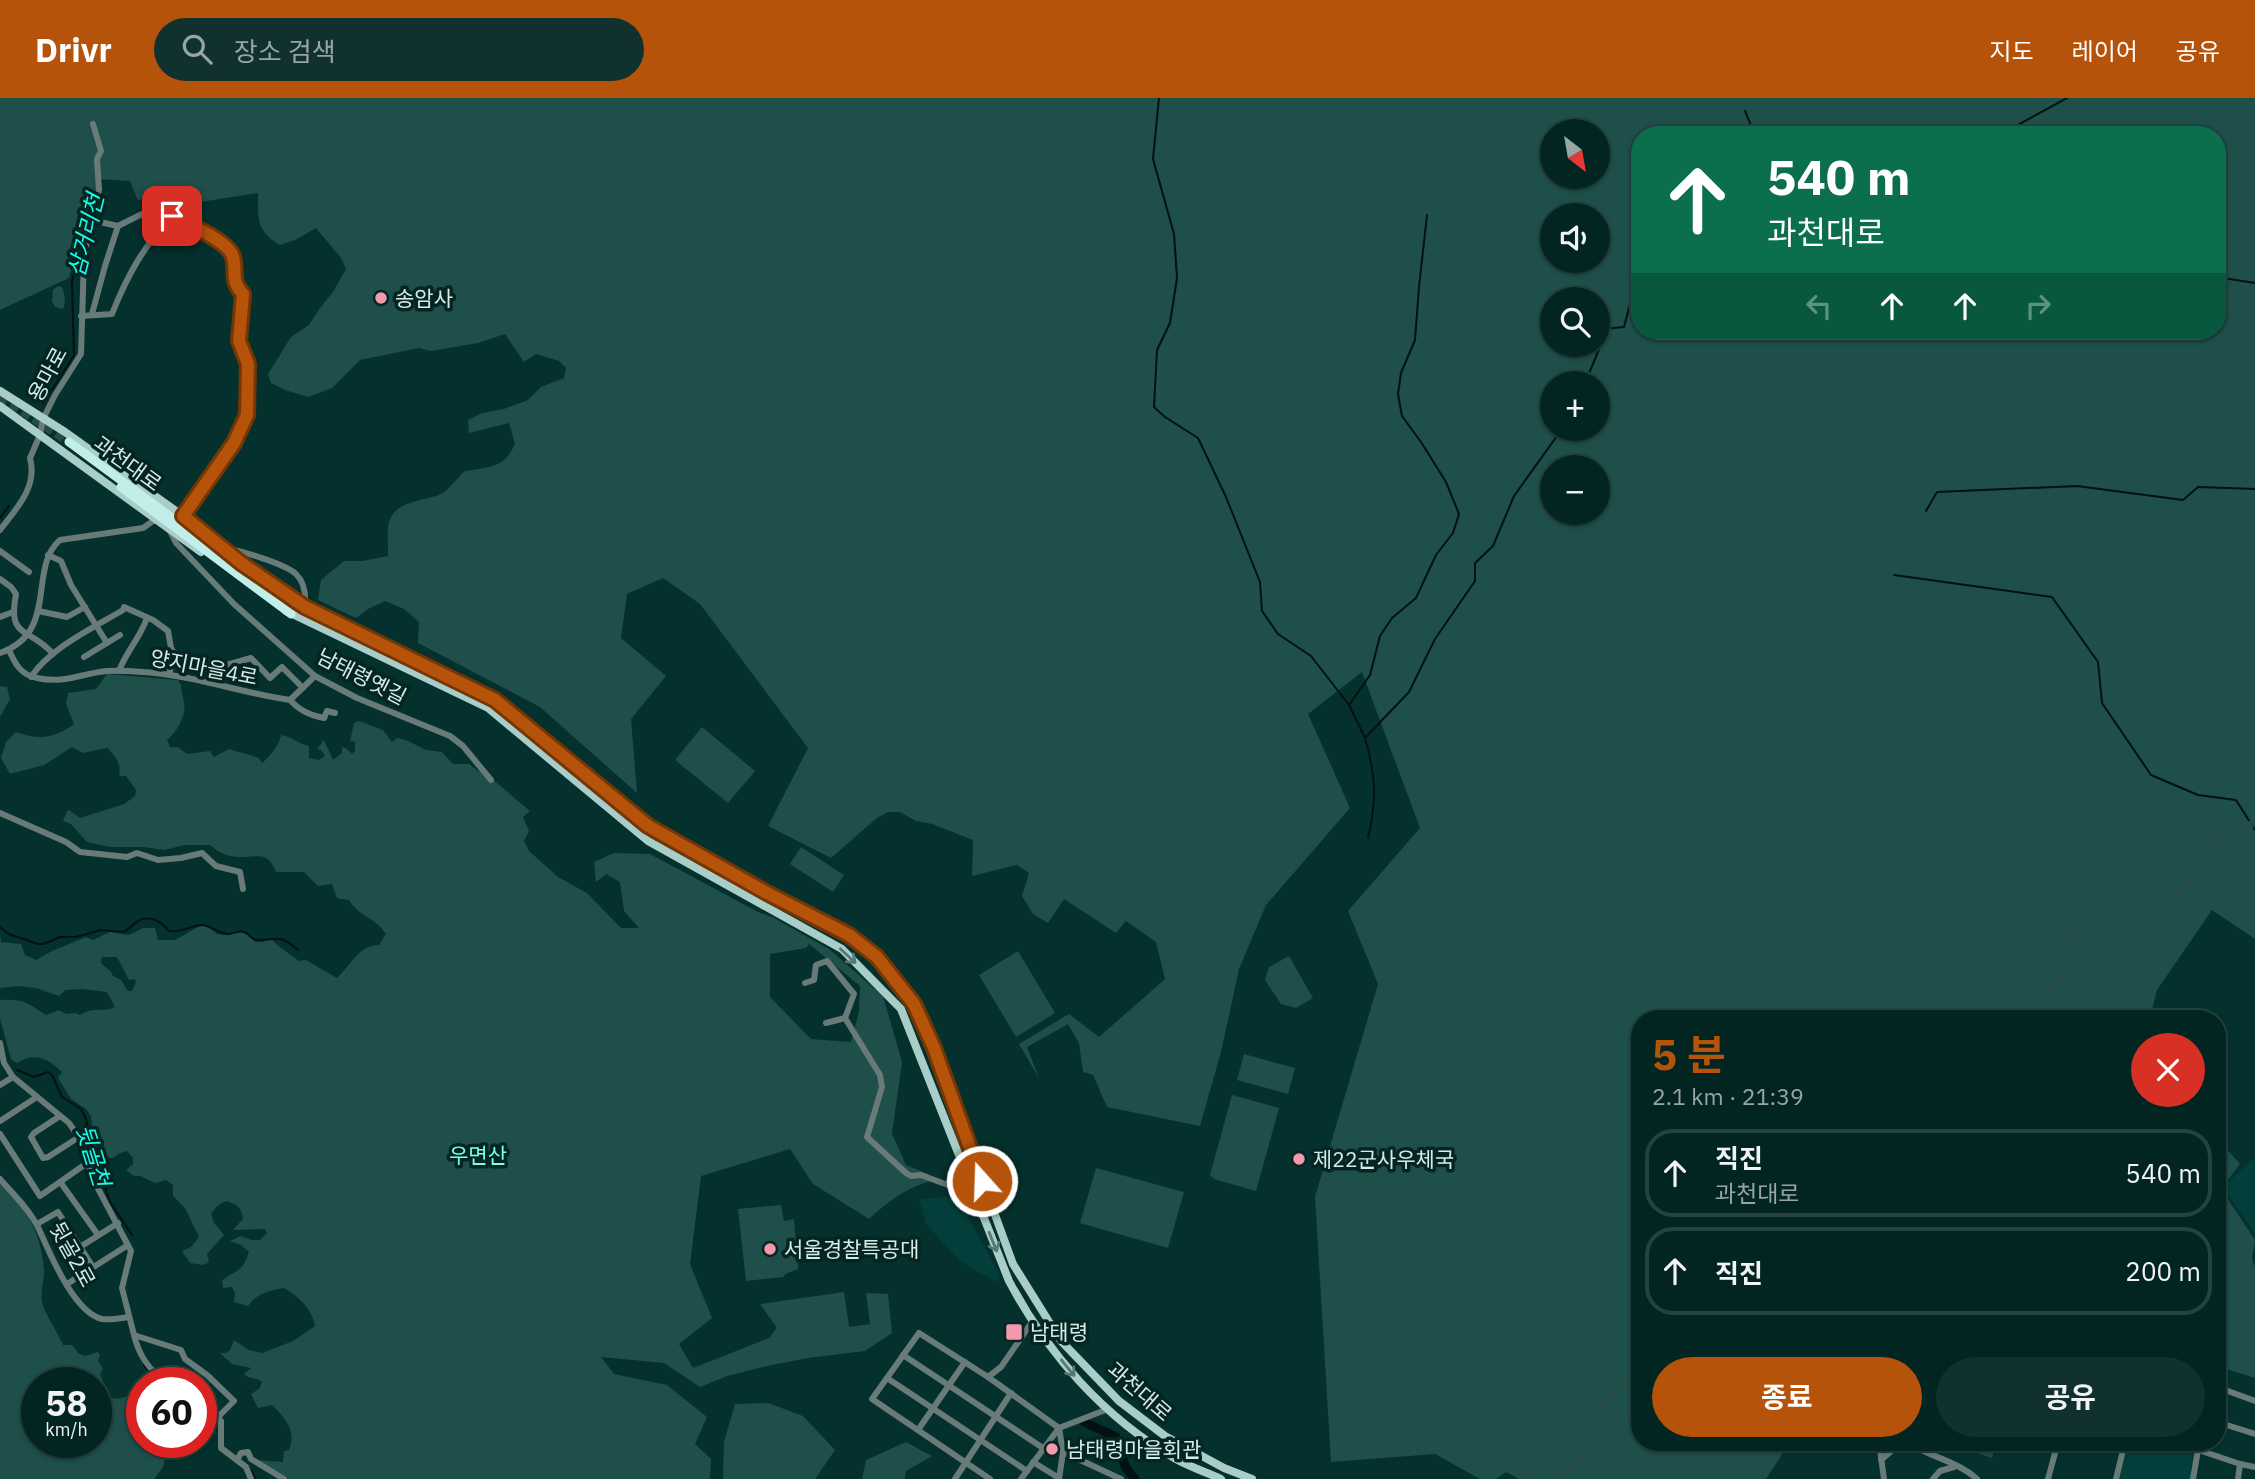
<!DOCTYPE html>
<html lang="ko">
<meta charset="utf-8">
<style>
:root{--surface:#032522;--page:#11312f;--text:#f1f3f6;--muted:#97a5a5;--line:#244240;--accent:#b45309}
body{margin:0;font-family:"IBM Plex Sans","Noto Sans KR",sans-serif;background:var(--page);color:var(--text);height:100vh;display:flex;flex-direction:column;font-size:26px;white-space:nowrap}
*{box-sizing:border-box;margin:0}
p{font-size:23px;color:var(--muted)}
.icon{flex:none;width:38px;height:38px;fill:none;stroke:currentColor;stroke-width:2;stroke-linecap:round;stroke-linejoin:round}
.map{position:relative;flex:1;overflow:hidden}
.drawer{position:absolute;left:1631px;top:912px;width:595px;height:441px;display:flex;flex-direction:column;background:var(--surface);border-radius:28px;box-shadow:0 2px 5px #0004,0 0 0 2px var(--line)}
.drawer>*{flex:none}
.guide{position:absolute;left:1631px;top:28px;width:595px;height:214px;border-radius:28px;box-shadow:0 2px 5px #0004,0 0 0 2px var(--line);background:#0b6e4f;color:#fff;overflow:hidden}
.needle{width:46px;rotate:149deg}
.fabs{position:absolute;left:1540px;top:21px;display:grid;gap:14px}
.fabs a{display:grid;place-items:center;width:70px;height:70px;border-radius:50%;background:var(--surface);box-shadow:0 2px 5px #0004,0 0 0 2px var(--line);font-size:35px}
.speed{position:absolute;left:21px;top:1269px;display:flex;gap:14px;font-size:35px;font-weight:700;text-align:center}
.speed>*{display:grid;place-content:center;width:91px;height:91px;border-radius:50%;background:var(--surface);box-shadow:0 2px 5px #0004,0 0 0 2px var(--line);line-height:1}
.speed small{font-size:18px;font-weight:400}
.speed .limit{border:10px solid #d22;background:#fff;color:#111}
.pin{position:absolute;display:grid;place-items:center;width:60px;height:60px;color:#fff;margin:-30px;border-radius:14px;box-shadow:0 4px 10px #0006}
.me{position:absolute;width:77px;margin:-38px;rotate:340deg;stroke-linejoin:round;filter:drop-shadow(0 0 5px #0008)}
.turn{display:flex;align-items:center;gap:24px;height:147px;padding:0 21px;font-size:32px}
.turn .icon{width:91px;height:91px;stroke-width:2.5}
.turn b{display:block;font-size:49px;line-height:60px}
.lanes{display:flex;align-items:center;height:66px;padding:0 21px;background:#0003;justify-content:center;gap:35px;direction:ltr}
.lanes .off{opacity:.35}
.round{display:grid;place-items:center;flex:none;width:74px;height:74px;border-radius:37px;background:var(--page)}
.head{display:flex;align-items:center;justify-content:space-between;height:119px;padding:0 21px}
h1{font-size:42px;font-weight:700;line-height:52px;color:var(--accent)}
.cta{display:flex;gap:14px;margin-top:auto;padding:14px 21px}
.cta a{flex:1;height:80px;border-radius:42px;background:var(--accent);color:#fff;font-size:28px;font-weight:700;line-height:80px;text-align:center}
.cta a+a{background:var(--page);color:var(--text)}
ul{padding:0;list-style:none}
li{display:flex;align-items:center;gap:21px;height:88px;margin:0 14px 10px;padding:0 7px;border:4px solid var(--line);border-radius:28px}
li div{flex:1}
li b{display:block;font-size:26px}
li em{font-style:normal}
header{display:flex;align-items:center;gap:42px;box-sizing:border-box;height:98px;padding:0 35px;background:var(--accent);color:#fff}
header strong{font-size:33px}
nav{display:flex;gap:38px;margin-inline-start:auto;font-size:24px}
.search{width:490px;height:63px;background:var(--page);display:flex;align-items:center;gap:18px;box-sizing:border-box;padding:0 24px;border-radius:38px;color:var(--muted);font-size:26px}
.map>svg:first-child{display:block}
</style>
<header>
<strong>Drivr</strong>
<div class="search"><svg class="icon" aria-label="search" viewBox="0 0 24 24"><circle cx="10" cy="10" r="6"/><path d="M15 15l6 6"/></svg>장소 검색</div>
<nav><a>지도</a><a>레이어</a><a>공유</a></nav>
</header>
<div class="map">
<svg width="2255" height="1381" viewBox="0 0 2255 1381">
<rect width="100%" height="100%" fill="#04312d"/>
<!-- built -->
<g fill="#043e3a">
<polygon points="2252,1062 2255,1062 2255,1135 2223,1089"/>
<polygon points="956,1098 1000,1177 996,1184 960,1163 926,1126 919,1101"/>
<polygon points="2129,1344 2175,1344 2198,1352 2192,1381 2119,1381"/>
</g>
<!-- green -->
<g fill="#1e4f4a" fill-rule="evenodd">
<path d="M0 0H2255V841L2212 812 2157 892 2150 920H1640V1344H1790L1766 1381H1519L1506 1374 1496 1381H1480L1435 1356 1331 1364 1315 1099 1378 886 1348 813 1420 730 1362 574 1308 616 1350 710 1266 807 1239 871 1221 954 1200 1028 1107 1009 1093 977 1083 974 1079 945 1068 926 1027 949 1039 980 1019 946 1069 916 1099 939 1165 881 1156 844 1126 823 1116 835 1064 801 1048 825 1033 816 1022 798 1029 775 1017 767 972 778 973 742 932 726 916 723 900 714H888L877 720 831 760 768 728 808 650 700 506 663 480 627 496 621 540 666 578 631 621 637 695 540 609 418 545 419 524 404 511 385 503 368 511 356 520 318 502 321 482 344 463H363L388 458C389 445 385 430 391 419 400 402 425 403 441 396 447 394 459 378 465 373 489 369 504 370 515 346L509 325 469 335 468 322 482 315 504 311 528 302 541 289 564 280 566 270 559 263 536 256 524 264 505 236 478 245 431 253 419 250 360 262 332 290 308 299 285 292 271 285 268 276 291 239 309 227 320 210 333 194 346 171 341 160 316 130 295 142 280 147C256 133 258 120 258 95L175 108 157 90 138 103 130 83 96 81V93L85 117 69 180 0 212ZM1552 33H1598V79H1552ZM1640 37H2217V233H1640ZM1552 117H1598V163H1552ZM1552 201H1598V247H1552ZM1552 285H1598V331H1552ZM1552 369H1598V415H1552Z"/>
<path d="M58 188 62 189C65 196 66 204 63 211L55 209 52 203 53 192Z"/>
<path d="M107 576 178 582 181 587C181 594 183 597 184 604 187 616 177 634 167 642L170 649H178L187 656 210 653 214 659 229 651C239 655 249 656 259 660L262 665C269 660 280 646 281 637 293 639 298 646 309 648V660L319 662 325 658 321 652 317 651 324 642 333 662 342 655V649L347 651 352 656 355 653V644L350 643 354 625 359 623 383 632 392 644 397 640 406 642 426 652 442 654 453 666H469L478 673 485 672 491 680 530 713 523 719 529 733 524 743 529 753 558 779 587 795 621 830H639L624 813 620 784 606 776 596 784 594 764 614 755 650 756 758 814 772 819 829 851 883 898 902 964 892 1036 906 1067 928 1076 931 1083C907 1089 886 1105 869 1121L813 1086 790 1051 701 1078 690 1166 712 1220 679 1246 693 1270 769 1240 777 1230 760 1206 844 1194 849 1229 870 1226 866 1195 888 1196 892 1235 865 1253 808 1260 767 1268 727 1278 700 1289 664 1265 601 1259 614 1276 667 1287 707 1319 695 1346 711 1361 710 1381H289L257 1362 283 1364 284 1353 289 1352C297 1333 285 1320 272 1307L258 1310 251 1296 260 1290 262 1284C256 1279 249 1281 244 1276L251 1270 232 1266 220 1255H226L230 1252 234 1242 249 1252 262 1255 293 1243 315 1228C311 1209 300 1200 284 1190 269 1193 257 1195 248 1208L234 1204 235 1195 232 1189 223 1190 222 1183C237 1170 241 1177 249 1154L241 1147 230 1143 241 1138 251 1142H260L267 1135 265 1131 233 1132 243 1121C242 1110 237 1106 226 1103L217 1108 211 1116 214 1125 224 1137 207 1156 209 1164 203 1167 190 1165 182 1153 191 1149 199 1139 185 1110 173 1098V1087L166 1082 155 1085 140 1078H134L126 1072 133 1066V1060L127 1053 118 1056 113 1060 103 1059 98 1063 94 1054 91 1018 86 1011 71 1001 58 980 62 974C47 960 35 954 17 965L11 961 0 921V902C26 901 25 904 46 917L59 912 66 916 75 915 80 917C94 908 101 915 115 909L107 894 82 891 65 892 59 898 36 890 19 888 0 890V835L1 844 21 846 25 857 36 862 52 853 86 839 93 842 110 834 129 837 143 830H155L158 842H175L200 828 206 827 217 836 230 837 234 834 244 833 255 844H263L271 840 276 846 299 863 306 862 337 880C351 867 359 847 379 847L386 836C375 819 358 818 349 802L337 800 332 786 318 788 304 774H276C268 753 259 759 240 759 228 759 219 755 210 747H185L164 752 144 749H110L87 744 71 726 63 723 67 713 69 712 80 720 124 706 135 698 136 692 126 678H121L119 676C122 666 114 656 107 650L83 655 72 649 44 667 10 676 1 660 6 644 16 634C38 642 54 641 74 626L66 606 68 595 96 591ZM809 846 860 888 859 914 851 944 811 941 770 899V856L806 850ZM102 859H117L129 882 134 881 136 884 132 893H128L121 882 113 878 111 874 101 865Z"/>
<polygon points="0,588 7,589 10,601 0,619"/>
<polygon points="702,629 755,673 728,705 675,662"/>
<polygon points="801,749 844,777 833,794 790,766"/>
<polygon points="1018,853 1055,915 1016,939 979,877"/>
<polygon points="1289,858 1313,900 1296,910 1281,906 1265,882 1269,869"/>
<polygon points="1244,956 1295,970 1288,996 1237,982"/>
<polygon points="1232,997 1279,1010 1256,1093 1214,1081 1210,1077"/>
<polygon points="2217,1040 2240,1066 2221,1091 2255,1142 2252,1161 2255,1170 2255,1280 2217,1268 2217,1226 2221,1226 2225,1208 2225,1187 2217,1183"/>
<polygon points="1096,1070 1184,1094 1168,1150 1080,1125"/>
<path d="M0 1084C28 1117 39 1127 44 1170 45 1183 39 1195 43 1208 47 1219 58 1235 63 1247H72L79 1256 85 1258 98 1254 100 1257 98 1263 103 1271 100 1276 110 1300C124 1303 125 1293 142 1305V1344H169L163 1369 154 1381H0ZM37 1284H96V1344H37Z"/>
<polygon points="781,1107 784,1123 794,1121 798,1171 785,1176 784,1179 746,1183 738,1111"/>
<polygon points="768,1305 803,1318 835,1352 815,1381 723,1381 724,1344 735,1306"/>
<polygon points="906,1344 932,1358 906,1373 905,1381 862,1381 866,1362"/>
<polygon points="1945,1344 1997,1344 1992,1360"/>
</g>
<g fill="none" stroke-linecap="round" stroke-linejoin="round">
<!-- stream -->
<g stroke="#021211" stroke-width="2">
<polyline points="1159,0 1153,61 1174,136 1177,180 1170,225 1157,252 1154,309 1165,319 1198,340 1226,399 1260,484 1262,513 1278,536 1311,558 1349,607 1365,640"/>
<polyline points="1745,13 1755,37"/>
<polyline points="2003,35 2067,0"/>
<polyline points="2217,179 2255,185"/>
<polyline points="1585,285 1602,244 1603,231 1624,229 1634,191 1640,186"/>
<polyline points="43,306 74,257 72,184 87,117 93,105"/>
<polyline points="1926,413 1937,394 2077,388 2183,402 2198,389 2255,391"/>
<polyline points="0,420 9,408"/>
<polyline points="1894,477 2052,499 2098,564 2102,605 2151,677 2198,697 2236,702 2255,732"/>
<polyline points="1349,607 1370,577 1380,538 1392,520 1416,500 1436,457 1453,435 1459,416 1446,384 1421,344 1402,318 1398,296 1401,275 1415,242 1419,189 1427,117"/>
<path d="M1368 740C1377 703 1376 677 1365 640L1409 594 1435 541 1475 483V465L1493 448 1514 398 1562 331"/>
<path d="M0 829 9 836 38 846H44L60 839H76L101 832 124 834C130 831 132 826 138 823 150 816 162 824 169 833 181 835 190 828 201 827 211 827 218 836 228 836 234 836 238 832 244 834 250 836 251 842 258 842 282 842 277 835 298 852"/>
<polyline points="17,972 34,979 48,974 52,977 62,999 81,1011 86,1021 95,1069 101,1078 110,1104 132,1137"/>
<polyline points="144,1267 155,1284"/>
<polyline points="198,1344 201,1345"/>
<polyline points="251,1372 255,1381"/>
</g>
<!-- river -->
<polyline stroke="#021211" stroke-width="9" points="1084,1324 1116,1339 1126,1370 1135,1381"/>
<!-- highway-tunnel -->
<g stroke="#244d49" stroke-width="9" stroke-dasharray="9 4.5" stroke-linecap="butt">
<polyline points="0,298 69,344"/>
<polyline points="1986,920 2058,845 2144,779 2241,730 2255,726"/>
<polyline points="2017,920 2092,848 2196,781 2255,756"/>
<polyline points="1519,1381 1640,1269"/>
<polyline points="1558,1381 1640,1306"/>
</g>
<!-- minor -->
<g stroke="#697b78" stroke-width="6">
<polyline points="91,122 118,128 142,116 162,130"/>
<polyline points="92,216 105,168 118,128"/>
<path d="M81 218 112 216C127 178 143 149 172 118 187 126 229 143 233 159 237 175 230 182 243 196L239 243 248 266 247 317 234 345 183 418"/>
<polyline points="169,431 176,445 234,506 315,578 357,600 450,638 463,648 491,682"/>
<path d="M0 432C16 411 38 389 30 360L40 337 43 321 55 297 81 256 84 160 90 127 99 92 97 61 101 53 93 26"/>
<path d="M226 451C240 452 285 466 296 476 305 485 306 497 305 508"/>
<polyline points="0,453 29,474"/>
<polyline points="48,457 61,463 71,487 107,545"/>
<path d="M0 481 11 489 16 496C7 542 30 529 53 556"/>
<polyline points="38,513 67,519 85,509"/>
<polyline points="0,519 13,514"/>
<path d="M9 552C15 566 21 577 37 580 64 586 80 576 106 573 118 572 131 573 143 574 193 577 241 595 290 602L315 578"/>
<path d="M0 555C60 534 27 470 60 442L143 430 153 423H157"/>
<polyline points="174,555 223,568"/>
<polyline points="84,559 120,537"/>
<path d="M119 573C126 554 140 540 147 520"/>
<path d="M31 579C50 550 93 530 123 512L124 509 153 522 168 533 171 550 174 555 169 577"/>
<polyline points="220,587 223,568 251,560 270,580 282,569 303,590"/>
<path d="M290 602C300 613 310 617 324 620L327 613 335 615"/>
<polyline points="0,715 66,744 80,754 127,759 137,755 158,762 181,760 202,755 216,768 240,774 243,791"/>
<polyline points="805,885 814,882 816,867 827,863 854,896 845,920 880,977 882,989 867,1039 906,1075 911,1078 921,1077 948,1087"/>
<polyline points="826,925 845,920"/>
<polyline points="0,945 4,965 13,979 69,1025 80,1041 93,1081 131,1153 122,1190 134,1237 181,1252 185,1261 207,1277 234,1303 218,1319 221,1323 221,1350 246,1369 251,1381"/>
<polyline points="0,987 13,979"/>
<polyline points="60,1018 34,1035 31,1039 43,1060 48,1059 79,1039"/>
<polyline points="0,1023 37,999"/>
<polyline points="0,1036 40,1098 87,1065"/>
<path d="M0 1081C13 1096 29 1111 38 1129 49 1153 73 1214 102 1221 111 1222 121 1220 129 1219"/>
<polyline points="61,1085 98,1137"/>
<polyline points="37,1126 58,1114 93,1169"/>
<polyline points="80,1149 118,1125"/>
<polyline points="67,1186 128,1147"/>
<polyline points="2217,1207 2223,1207"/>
<path d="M134 1237C139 1258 149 1272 166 1284"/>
<polyline points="903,1257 1043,1350"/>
<polyline points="988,1279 1001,1269 1032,1224"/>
<polyline points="887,1280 1027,1373"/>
<polyline points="2217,1289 2255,1303"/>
<polyline points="201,1309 218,1319"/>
<polyline points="2217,1324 2255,1336"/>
<polyline points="1059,1330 1063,1354 1059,1381"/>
<polyline points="918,1332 965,1264"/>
<polyline points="1879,1344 1884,1381"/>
<path d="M1906 1344C1928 1358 1957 1363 1977 1381"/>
<polyline points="2175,1344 2240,1366 2255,1369"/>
<polyline points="1063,1354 1121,1381"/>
<polyline points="237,1362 241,1355 248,1354 251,1361 284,1381"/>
<polyline points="1881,1362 1902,1344"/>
<polyline points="1033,1364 1059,1380"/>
<polyline points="955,1381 1011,1295"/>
<polyline points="990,1381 872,1301 919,1235 988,1279 1059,1330"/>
<polyline points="1021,1381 1059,1330 1108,1311"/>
<polyline points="1933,1381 1940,1373 1954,1369"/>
<polyline points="2048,1381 2058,1344"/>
<polyline points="2116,1381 2125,1344"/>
<polyline points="2193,1381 2198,1352"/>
<polyline points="2238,1381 2240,1366"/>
</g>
<!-- major -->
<g stroke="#a9cdc8" stroke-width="8">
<polyline points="0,293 65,334 176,413 241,465 272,486"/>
<polyline points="0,308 201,454"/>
<polyline points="300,505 495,602 648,728 767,795 849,837 878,859 914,906 934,950 1013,1166 1061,1243 1119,1303 1165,1338 1224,1370 1252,1381"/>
<path d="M286 513 488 610 648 743 842 851 901 911 1009 1183C1047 1255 1104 1320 1176 1361 1190 1369 1206 1374 1221 1381"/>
</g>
<!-- highway -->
<g stroke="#c1eee8" stroke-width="9">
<polyline points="69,344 251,478 305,508"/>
<polyline points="121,389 291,516"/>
</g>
</g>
<!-- one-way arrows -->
<defs><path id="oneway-shaft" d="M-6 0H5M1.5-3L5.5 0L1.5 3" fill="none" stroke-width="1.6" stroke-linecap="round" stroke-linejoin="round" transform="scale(1.75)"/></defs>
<g stroke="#577975">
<use href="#oneway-shaft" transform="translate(848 858) rotate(43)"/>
<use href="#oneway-shaft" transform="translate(993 1144) rotate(68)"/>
<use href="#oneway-shaft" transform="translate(1068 1270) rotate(51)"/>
</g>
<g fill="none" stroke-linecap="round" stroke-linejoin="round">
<!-- route casing -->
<g stroke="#753606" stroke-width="18">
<path id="route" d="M172 118C187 126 229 143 233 159 237 175 230 182 243 196L239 243 248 266 247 317 234 345 183 418 241 465 305 509 495 602 648 728 767 795 849 837 877 859 914 906 934 950 982 1083"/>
</g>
<!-- route -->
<use href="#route" stroke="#b45309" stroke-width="12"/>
</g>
<!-- markers -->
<g fill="#f29aac" stroke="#052522" stroke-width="2.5">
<circle cx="381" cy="200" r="7"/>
<circle cx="1299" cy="1061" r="7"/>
<circle cx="770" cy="1151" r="7"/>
<rect x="1005" y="1225" width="18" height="18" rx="3.5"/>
<circle cx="1052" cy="1351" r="7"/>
</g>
<g text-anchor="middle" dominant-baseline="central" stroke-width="7" stroke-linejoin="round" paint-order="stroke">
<!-- poi labels -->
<g font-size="21" fill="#d6ebe8" stroke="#052522" text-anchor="start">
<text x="395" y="200">송암사</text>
<text x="1313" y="1061">제22군사우체국</text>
<text x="784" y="1151">서울경찰특공대</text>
<text x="1030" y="1234">남태령</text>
<text x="1066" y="1351">남태령마을회관</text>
</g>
<!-- street labels -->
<g font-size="21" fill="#d6ebe8" stroke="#052522">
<text transform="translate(47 276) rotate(-62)">용마로</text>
<text transform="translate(128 365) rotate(36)">과천대로</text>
<text transform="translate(204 569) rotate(11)">양지마을4로</text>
<text transform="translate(362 578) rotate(27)">남태령옛길</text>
<text transform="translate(73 1156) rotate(61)">뒷골2로</text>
<text transform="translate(1140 1293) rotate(41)">과천대로</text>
</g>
<!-- park labels -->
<g font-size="21" fill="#73fff1" stroke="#052522">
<text x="478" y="1057">우면산</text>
</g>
<!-- water labels -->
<g font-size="23" font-style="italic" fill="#17fdec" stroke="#052522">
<text transform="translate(85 137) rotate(-76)">삼거리천</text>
<text transform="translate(94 1057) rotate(73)">뒷골천</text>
</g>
</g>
</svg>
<div class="fabs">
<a><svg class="needle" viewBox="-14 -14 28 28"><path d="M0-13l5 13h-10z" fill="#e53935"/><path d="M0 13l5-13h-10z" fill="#97a5a5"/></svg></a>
<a><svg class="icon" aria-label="sound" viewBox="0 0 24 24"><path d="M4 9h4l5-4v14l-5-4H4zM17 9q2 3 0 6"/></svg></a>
<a><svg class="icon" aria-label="search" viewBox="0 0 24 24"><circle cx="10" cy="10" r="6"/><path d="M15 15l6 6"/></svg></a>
<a>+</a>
<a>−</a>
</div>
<div class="speed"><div>58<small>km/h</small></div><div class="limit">60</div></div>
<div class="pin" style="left:172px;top:118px;background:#d93025"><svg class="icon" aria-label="arrive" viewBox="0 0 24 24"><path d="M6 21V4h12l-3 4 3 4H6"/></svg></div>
<svg class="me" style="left:982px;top:1083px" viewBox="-20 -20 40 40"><circle r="17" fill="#b45309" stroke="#fff" stroke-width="3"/><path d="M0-11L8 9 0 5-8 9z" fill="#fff"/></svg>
<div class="guide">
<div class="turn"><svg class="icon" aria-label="ahead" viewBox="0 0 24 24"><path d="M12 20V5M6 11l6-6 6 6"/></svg><div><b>540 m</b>과천대로</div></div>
<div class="lanes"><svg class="icon off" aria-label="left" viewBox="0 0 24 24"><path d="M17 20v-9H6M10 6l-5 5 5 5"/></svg><svg class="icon" aria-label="ahead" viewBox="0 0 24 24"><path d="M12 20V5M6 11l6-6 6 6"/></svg><svg class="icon" aria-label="ahead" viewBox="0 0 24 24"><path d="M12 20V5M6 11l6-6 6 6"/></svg><svg class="icon off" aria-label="right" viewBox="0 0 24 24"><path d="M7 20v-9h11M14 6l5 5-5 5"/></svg></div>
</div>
<section class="drawer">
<div class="head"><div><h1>5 분</h1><p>2.1 km · 21:39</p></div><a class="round" style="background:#d93025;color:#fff"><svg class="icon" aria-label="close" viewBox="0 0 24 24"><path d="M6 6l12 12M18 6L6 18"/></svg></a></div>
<ul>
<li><svg class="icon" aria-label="ahead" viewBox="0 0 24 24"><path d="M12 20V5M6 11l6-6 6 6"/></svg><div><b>직진</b><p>과천대로</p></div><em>540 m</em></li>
<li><svg class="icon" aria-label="ahead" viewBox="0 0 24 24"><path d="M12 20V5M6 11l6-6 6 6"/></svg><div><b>직진</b></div><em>200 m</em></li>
</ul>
<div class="cta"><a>종료</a><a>공유</a></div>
</section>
</div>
